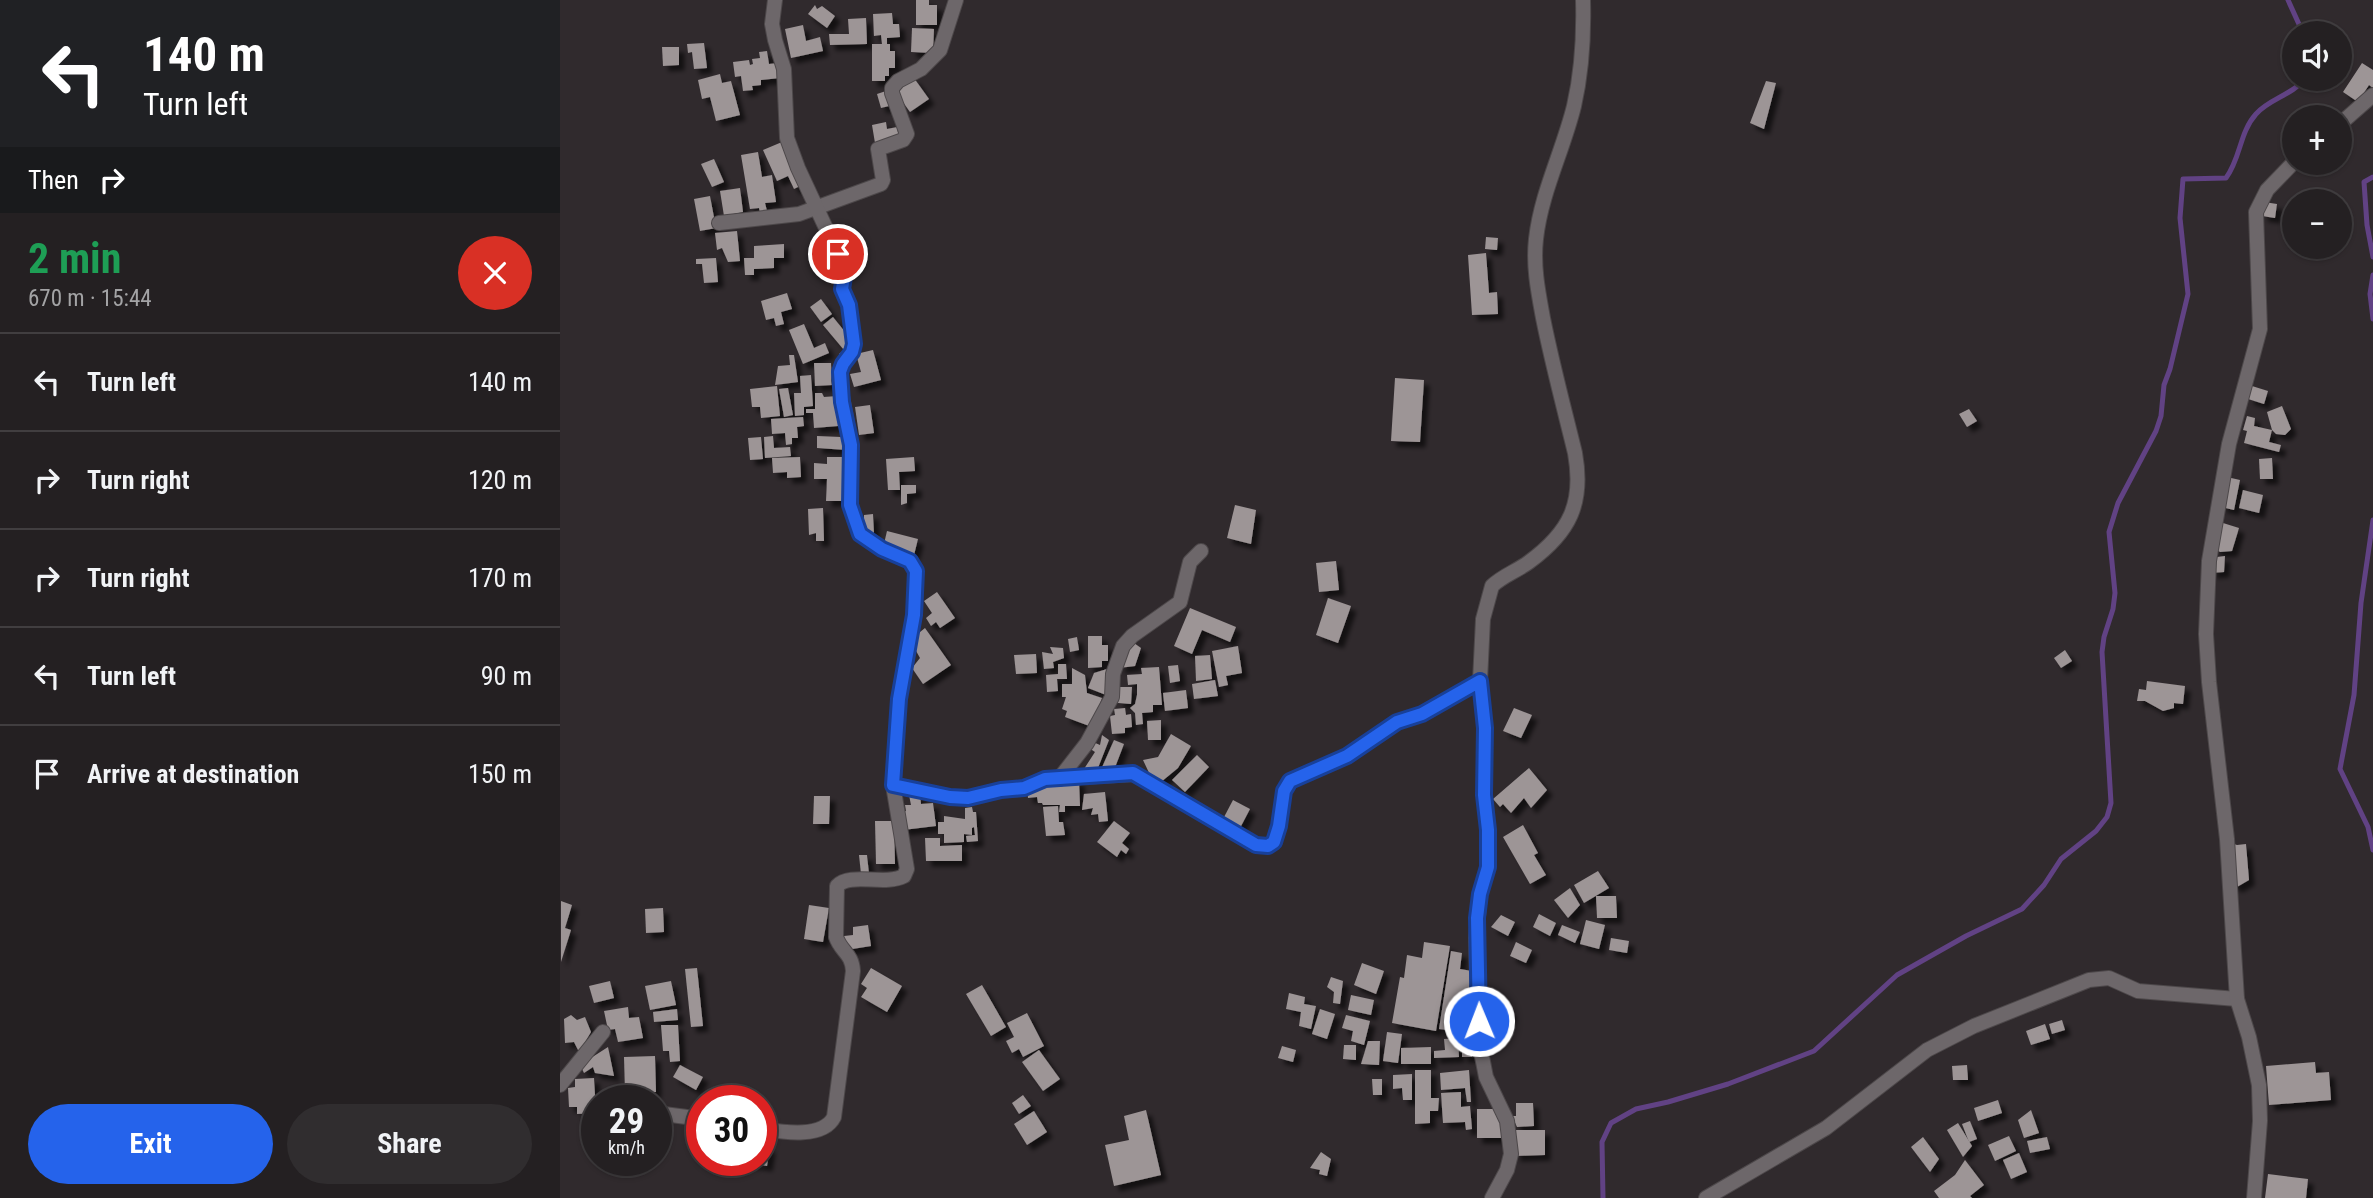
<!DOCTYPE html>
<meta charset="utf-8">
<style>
:root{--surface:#242022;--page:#302d2f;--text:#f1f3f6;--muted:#a3a3a5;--line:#413e40;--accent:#2563eb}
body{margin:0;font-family:"Roboto Condensed",sans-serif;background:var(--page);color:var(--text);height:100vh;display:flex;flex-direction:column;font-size:26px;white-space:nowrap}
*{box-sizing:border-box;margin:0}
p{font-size:23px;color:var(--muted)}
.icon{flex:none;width:38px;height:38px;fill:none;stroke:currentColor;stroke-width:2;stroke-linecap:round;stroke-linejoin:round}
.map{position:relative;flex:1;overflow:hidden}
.details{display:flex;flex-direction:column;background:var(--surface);width:560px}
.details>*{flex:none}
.guide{background:#202124;color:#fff;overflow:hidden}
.fabs{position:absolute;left:1722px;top:21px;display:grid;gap:14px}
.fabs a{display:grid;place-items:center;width:70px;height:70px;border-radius:50%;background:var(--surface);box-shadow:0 2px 5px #0004,0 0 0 2px var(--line);font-size:35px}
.speed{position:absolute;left:21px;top:1085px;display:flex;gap:14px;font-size:35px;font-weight:700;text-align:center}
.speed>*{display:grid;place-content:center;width:91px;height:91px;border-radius:50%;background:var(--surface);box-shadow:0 2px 5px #0004,0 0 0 2px var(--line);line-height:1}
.speed small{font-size:18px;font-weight:400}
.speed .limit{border:10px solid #d22;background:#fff;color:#111}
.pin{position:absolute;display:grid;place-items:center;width:60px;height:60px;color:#fff;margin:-30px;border:4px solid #fff;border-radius:50%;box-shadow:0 2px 7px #0007}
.me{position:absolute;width:77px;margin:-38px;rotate:359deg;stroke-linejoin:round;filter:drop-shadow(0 0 5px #0008)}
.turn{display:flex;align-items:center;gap:24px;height:147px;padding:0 28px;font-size:32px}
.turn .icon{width:91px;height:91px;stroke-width:2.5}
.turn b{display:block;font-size:49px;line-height:60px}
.then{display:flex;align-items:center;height:66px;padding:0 28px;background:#0003;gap:14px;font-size:26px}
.round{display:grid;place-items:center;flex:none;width:74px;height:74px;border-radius:37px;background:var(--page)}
.head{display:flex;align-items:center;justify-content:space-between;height:119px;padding:0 28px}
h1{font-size:42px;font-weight:700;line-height:52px;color:#1e9e55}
.primary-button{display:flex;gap:14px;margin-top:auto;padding:14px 28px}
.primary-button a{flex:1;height:80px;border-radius:42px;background:var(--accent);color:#fff;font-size:28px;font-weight:700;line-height:80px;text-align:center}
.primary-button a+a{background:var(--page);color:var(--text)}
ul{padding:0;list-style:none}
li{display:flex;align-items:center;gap:21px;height:98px;padding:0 28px;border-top:2px solid var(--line)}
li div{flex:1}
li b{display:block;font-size:26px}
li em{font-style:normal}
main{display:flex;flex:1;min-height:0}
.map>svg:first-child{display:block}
</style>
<main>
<section class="details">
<div class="guide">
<div class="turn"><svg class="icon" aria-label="left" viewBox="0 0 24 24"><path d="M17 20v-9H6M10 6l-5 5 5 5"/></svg><div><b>140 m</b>Turn left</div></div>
<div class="then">Then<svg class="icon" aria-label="right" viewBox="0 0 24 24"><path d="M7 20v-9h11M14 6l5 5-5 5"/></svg></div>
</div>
<div class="head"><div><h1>2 min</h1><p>670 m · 15:44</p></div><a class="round" style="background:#d93025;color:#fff"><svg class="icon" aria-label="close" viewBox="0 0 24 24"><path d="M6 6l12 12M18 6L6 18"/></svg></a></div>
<ul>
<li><svg class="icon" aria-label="left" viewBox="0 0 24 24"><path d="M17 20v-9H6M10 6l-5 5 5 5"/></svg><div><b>Turn left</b></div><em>140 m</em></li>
<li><svg class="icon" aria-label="right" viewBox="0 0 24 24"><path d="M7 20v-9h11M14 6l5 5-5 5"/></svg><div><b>Turn right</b></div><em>120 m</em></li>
<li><svg class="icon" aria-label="right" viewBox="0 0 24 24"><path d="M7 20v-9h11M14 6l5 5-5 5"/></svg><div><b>Turn right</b></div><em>170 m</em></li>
<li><svg class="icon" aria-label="left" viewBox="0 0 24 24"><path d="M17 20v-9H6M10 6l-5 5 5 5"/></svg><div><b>Turn left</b></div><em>90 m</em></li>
<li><svg class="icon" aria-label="arrive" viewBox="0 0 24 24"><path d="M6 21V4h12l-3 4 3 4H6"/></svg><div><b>Arrive at destination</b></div><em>150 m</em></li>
</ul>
<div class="primary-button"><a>Exit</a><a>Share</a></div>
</section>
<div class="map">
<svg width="1813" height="1198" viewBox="0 0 1813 1198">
<defs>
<filter id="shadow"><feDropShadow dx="5.5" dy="5.5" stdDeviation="2" flood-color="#0009"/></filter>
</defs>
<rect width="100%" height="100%" fill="#302a2d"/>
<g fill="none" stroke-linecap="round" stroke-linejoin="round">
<!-- stream -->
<g stroke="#614284" stroke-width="5">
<polyline points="1728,0 1743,33"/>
<polyline points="1813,177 1804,182 1807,225 1813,257"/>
<polyline points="1813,275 1810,294 1813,319"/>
<polyline points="1813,520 1801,603 1794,695 1780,769 1808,827 1813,850"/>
<path d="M1043 1198 1042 1142 1051 1123 1076 1109 1108 1102 1168 1084 1254 1051 1337 975 1406 936 1462 909 1484 885 1501 859 1536 831 1547 817 1551 803 1542 652 1544 637 1553 609 1555 593 1549 532 1558 503 1596 431 1601 416 1604 385 1610 369 1628 294 1620 218 1623 179 1666 178C1681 158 1679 133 1696 114 1709 99 1732 95 1745 79"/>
</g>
</g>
<!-- building -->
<g fill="#9d9596" filter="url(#shadow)">
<polygon points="356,0 369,0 369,5 377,5 377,25 356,25"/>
<polygon points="255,5 257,9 262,6 275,16 267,28 248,14"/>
<polygon points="332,13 333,24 339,24 340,37 327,38 327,44 330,44 330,51 335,51 335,68 329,68 329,76 325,76 325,81 312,81 312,44 322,44 321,35 314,36 313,14"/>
<polygon points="306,18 307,44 270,45 269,34 289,34 288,19"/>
<polygon points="243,25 246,41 260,37 263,51 231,58 225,29"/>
<polygon points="352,28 374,29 373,53 351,52"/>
<polygon points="144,43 147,68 134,69 132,52 128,53 127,44"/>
<polygon points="102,47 119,47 119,65 103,66"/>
<polygon points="207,51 209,64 218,63 220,78 201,80 201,85 192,86 193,90 183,91 181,76 175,77 173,62 189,60 190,65 193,64 192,59 200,58 199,52"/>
<polygon points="1802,63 1813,70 1813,88 1809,85 1798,102 1783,92"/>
<polygon points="160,74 162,83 171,81 180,115 156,121 150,97 142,99 138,80"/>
<polygon points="354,78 369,99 350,112 335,91"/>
<polygon points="1206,81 1216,83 1204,129 1190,123"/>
<polygon points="326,91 329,106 321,108 317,94"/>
<polygon points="326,122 327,129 337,127 339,139 315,143 312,125"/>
<polygon points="222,142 242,185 234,189 228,176 217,181 203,150"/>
<polygon points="198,152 202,177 212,175 216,202 205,203 207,211 200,213 199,208 190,209 181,155"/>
<polygon points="154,159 164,182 152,187 141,164"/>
<polygon points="180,188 183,212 164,216 160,191"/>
<polygon points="150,196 156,228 140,231 134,199"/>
<polygon points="1704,202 1717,204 1715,218 1702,216"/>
<polygon points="177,231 180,261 168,262 162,248 157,250 155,233"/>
<polygon points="926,237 938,238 937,250 925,249"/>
<polygon points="224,244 224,258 214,258 214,268 194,269 194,275 185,275 184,258 194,258 194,246"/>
<polygon points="926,253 929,293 937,292 938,314 912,315 908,255"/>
<polygon points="156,258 158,282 144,283 142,264 136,264 136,259"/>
<polygon points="227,293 232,309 221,312 224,324 216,326 214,318 206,320 201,301"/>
<polygon points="261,299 272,314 261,322 250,307"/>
<polygon points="273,317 290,338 290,350 281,357 279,354 284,350 263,325"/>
<polygon points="244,324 254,348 265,343 269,353 243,364 229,330"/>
<polygon points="313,350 321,380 294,387 290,374 301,372 296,354"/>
<polygon points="229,355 234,355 238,382 215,385 218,366 230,365"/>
<polygon points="254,363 271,363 272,385 255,386"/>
<polygon points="251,375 253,406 244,407 244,415 235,416 234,393 241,393 240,376"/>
<polygon points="835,378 864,380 860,442 831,441"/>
<polygon points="217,386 220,416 201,418 200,407 192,407 190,389"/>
<polygon points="1692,386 1708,391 1704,404 1688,399"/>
<polygon points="228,388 233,415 224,417 219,389"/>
<polygon points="255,393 262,393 264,397 277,396 278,426 254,428 253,413 246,413 246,409 255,409"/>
<polygon points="310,405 314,433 299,435 295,407"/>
<polygon points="1722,406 1731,429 1725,435 1716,434 1712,430 1709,442 1721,445 1719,452 1684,443 1687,431 1683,430 1687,416 1695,418 1694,426 1712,430 1707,412"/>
<polygon points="1409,409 1417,421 1407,427 1399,414"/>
<polygon points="243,417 244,426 237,427 238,438 232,438 232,444 226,445 225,433 212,434 211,419"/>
<polygon points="213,436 214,448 230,447 231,456 205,458 204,437"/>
<polygon points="257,436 281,437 287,450 257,448"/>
<polygon points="201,437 203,459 190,460 188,438"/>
<polygon points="240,457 241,477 227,478 227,472 213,473 212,458"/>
<polygon points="267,457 286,457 286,501 266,501 267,479 254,479 254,463 267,464"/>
<polygon points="354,457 355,471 339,472 340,490 328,490 326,459"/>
<polygon points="1712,458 1713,479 1700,479 1699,459"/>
<polygon points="1667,477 1680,480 1674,510 1661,507"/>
<polygon points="341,485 356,485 356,493 347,494 347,503 341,505"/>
<polygon points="1683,490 1703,495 1699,513 1679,508"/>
<polygon points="675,505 696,510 691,544 667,538"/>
<polygon points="263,508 264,541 256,541 256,533 249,535 248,509"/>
<polygon points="313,514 314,534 304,535 301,519 304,518 304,515"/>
<polygon points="1663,523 1679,528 1672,551 1660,552 1654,548"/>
<polygon points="327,531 358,539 354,555 323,548"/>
<polygon points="1654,554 1657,557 1665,556 1664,572 1651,573"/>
<polygon points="776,561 779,590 759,592 756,563"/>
<polygon points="377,592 395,618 380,628 376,622 371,626 366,618 372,613 364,601"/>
<polygon points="768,598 791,606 778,643 756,635"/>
<polygon points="630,608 676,627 670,642 642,630 632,654 614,646"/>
<polygon points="365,628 391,665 363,684 352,668 360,658 350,640"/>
<polygon points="528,636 542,636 542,645 548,645 548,661 542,661 542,667 528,668"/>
<polygon points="517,637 519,650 510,652 508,639"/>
<polygon points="574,643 581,648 575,666 559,668 562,658"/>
<polygon points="678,646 682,673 666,676 668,685 659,687 652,651"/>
<polygon points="490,647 503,648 504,658 493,662 494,668 484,669 482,652 493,654"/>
<polygon points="1505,650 1512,661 1501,668 1494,658"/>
<polygon points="476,654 477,673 456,674 454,655"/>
<polygon points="650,655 652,679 636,681 635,656"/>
<polygon points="498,664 506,664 507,679 497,679 498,691 487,692 486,675 498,674"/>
<polygon points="618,665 620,681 610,683 608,666"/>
<polygon points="599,667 602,705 593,705 593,712 582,713 583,724 576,725 575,713 570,708 575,704 577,695 577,684 568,685 567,675 582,674 581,668"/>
<polygon points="512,668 525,675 527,693 542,698 532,727 505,717 507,711 502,709 506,697 502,697 502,684 512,684"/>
<polygon points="547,669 546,695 528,688 534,673"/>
<polygon points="655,680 658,696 634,699 632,684"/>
<polygon points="1587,681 1625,686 1623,704 1614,703 1614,708 1603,711 1585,701 1577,701 1579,689 1586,690"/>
<polygon points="559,687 572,687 571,704 558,703"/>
<polygon points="626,690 628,708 605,711 603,693"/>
<polygon points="565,708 566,715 571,714 572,727 565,728 565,733 552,734 550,716 555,715 554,709"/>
<polygon points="954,708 972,715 961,738 943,731"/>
<polygon points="601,720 601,740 588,740 587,721"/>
<polygon points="611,734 631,746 618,768 601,782 591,777 583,760 598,757"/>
<polygon points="542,735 549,740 536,773 522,772 535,752 529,748 533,742 540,745"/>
<polygon points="554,740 564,744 554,770 540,772"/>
<polygon points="637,755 649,767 625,792 612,780"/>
<polygon points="969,768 987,790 971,808 964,798 951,813 943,804 940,807 933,799"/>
<polygon points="519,780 520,806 505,806 505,812 499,812 500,805 483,805 482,803 478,803 477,797 468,798 467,788 483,781"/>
<polygon points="545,792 548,821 539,822 538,814 531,815 533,808 522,810 524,794"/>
<polygon points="360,794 361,804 373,803 376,826 343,830 341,812 346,811 345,805 351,805 349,795"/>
<polygon points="254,796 270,796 269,824 253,824"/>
<polygon points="673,800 690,809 680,828 663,819"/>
<polygon points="498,806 499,822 503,822 505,835 486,836 483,807"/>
<polygon points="412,807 413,812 416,812 418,841 407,842 406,836 415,835 414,827 412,828 412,835 404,834 404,842 384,843 384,834 378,834 378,822 384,822 384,816 405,819 405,808"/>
<polygon points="315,821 334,821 335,864 316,864"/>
<polygon points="554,821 570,833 562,843 569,849 566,854 561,850 557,857 537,842"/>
<polygon points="963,825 978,853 974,855 986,875 970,884 943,837"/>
<polygon points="365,838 380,838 380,846 402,845 402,861 366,861"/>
<polygon points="1671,843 1677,845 1686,844 1689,880 1677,887 1672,884"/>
<polygon points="299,855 307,855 309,874 301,874"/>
<polygon points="1038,871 1049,888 1024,903 1014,885"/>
<polygon points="1010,888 1020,905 1008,918 994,900"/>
<polygon points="1036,896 1056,896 1057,918 1037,918"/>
<polygon points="1,901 12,905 5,928 11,930 1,962"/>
<polygon points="249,905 269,908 263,942 244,939"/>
<polygon points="103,908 104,932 86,933 85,909"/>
<polygon points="979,914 996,923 990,936 973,927"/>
<polygon points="941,915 955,922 948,936 931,927"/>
<polygon points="1026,920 1045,925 1039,949 1020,944"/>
<polygon points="308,925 311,946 286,950 284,936 293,935 293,927"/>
<polygon points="1002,925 1020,932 1015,943 998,935"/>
<polygon points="1051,938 1069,941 1067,953 1049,950"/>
<polygon points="864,942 890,946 876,1031 832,1023 840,977 844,978 847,955 862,958"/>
<polygon points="956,942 972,950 966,963 950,956"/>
<polygon points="891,951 902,953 900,969 912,971 902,1032 879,1029"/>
<polygon points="802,963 824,971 816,994 794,985"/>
<polygon points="137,968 143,1026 131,1027 125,969"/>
<polygon points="311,968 342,986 327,1012 301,997 307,988 301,984"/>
<polygon points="771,977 783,981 780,1004 773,1003 774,992 767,987"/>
<polygon points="50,981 54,998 34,1003 29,986"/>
<polygon points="111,981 116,1005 90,1010 85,986"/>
<polygon points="422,985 446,1027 431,1036 406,994"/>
<polygon points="729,993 745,997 744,1004 756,1006 751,1029 739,1026 741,1012 726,1009"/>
<polygon points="791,995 814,1000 811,1015 788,1010"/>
<polygon points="933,1003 951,1012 945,1026 926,1017"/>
<polygon points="68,1007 69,1018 79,1017 83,1038 58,1042 55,1029 48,1030 44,1011"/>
<polygon points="117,1009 118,1020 94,1022 93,1012"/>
<polygon points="760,1009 775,1014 767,1039 752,1034"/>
<polygon points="467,1013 484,1046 463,1057 459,1049 452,1053 446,1041 454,1037 447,1023"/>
<polygon points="11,1015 17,1020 25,1017 31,1032 19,1052 14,1042 5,1043 4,1019"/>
<polygon points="786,1015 810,1021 804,1045 791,1041 793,1031 782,1028"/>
<polygon points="1502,1020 1505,1030 1492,1034 1489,1024"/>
<polygon points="1485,1024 1490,1039 1471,1045 1466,1031"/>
<polygon points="101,1025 118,1025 120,1061 110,1062 109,1051 103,1051"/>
<polygon points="827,1032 842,1034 838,1063 823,1061"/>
<polygon points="898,1038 899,1057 874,1058 874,1051 885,1050 884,1039"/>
<polygon points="902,1040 911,1040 912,1057 902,1057"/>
<polygon points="808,1041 820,1041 819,1065 801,1064"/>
<polygon points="784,1045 796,1045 796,1060 783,1059"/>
<polygon points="722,1046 736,1050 733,1062 718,1058"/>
<polygon points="48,1047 54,1076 35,1073 33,1067 24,1073 20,1065"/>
<polygon points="871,1047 871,1064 841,1064 841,1048"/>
<polygon points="479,1050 500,1079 483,1091 462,1062"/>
<polygon points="95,1056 96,1092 65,1093 64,1057"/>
<polygon points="1755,1062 1756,1073 1769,1072 1771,1100 1709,1105 1706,1066"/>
<polygon points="120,1065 143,1077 136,1090 113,1077"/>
<polygon points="1407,1065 1408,1080 1393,1080 1392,1066"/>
<polygon points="855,1070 871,1070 871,1098 879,1098 878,1111 870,1111 870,1123 855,1124"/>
<polygon points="909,1070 911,1102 907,1102 905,1088 881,1090 880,1073"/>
<polygon points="852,1074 852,1100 843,1100 842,1088 833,1089 833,1075"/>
<polygon points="34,1078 36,1113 17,1114 17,1107 9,1107 8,1088 15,1087 15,1079"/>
<polygon points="812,1079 822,1079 822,1095 813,1095"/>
<polygon points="901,1092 901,1107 910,1106 912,1129 906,1130 905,1122 883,1123 881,1093"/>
<polygon points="463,1095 471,1106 459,1114 452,1103"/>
<polygon points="1438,1100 1442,1113 1418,1121 1414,1108"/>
<polygon points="956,1103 973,1103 974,1126 957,1127 952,1116 956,1116"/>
<polygon points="917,1109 941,1109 942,1138 917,1138"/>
<polygon points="586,1110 601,1175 554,1186 545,1145 569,1140 564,1116"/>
<polygon points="1471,1110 1479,1133 1464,1138 1458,1120"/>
<polygon points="474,1111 487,1132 467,1145 454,1124"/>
<polygon points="1410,1121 1417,1139 1409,1142 1402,1124"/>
<polygon points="1398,1123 1412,1146 1403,1157 1387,1130"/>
<polygon points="955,1130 985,1130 985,1155 955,1156"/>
<polygon points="1449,1136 1456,1151 1435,1161 1428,1145"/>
<polygon points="1363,1137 1379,1159 1370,1172 1351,1147"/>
<polygon points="1487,1137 1490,1149 1470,1153 1467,1141"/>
<polygon points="201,1138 207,1139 205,1148 210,1147 207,1166 183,1162 201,1160"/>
<polygon points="761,1152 771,1159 767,1176 759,1174 760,1170 750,1168"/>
<polygon points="1459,1153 1467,1172 1451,1179 1443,1160"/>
<polygon points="1405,1160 1424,1185 1410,1196 1412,1198 1379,1198 1374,1191 1395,1175"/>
<polygon points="1708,1174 1748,1179 1746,1198 1705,1198"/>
</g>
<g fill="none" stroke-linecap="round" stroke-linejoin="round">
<!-- minor casing -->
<g stroke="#4d484a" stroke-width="16">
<g id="minor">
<polyline points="1780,124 1813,95"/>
<polyline points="159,223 239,214 321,184 323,180 318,149 343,140 347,134 332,93 332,88 338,81 361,69 380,50 396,0"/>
<polyline points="499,779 527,743 552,697 553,674 563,646 572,636 620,602 630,562 641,551"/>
<polyline points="333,785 390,797 408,798 441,790 461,789 485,779 575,774 696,845 708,846 714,842 719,826 724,791 730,781 787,756 837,722 862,714 920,681"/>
<polyline points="0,1085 43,1032"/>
<polyline points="96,1113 142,1119"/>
<path d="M201 1129C222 1132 263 1139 274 1117L293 971C292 953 281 952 276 937L277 886C290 872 325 886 344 876L347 869 333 785 339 699 354 615 356 571 350 561 322 549 300 534 290 505 291 445 279 380 281 368 292 352 294 344 289 305 282 289 285 275 278 254 238 168 227 138 224 69 215 40 212 24 215 0"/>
<path d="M932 1198 947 1170 951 1154 947 1121 926 1077 919 1041 916 938 920 894 928 867V830L924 795 925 728 920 681 923 619 932 586C942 576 957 571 969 562 1010 532 1024 503 1015 453 1004 408 992 363 983 318 978 291 973 266 976 239 981 193 1003 151 1014 106 1022 71 1024 36 1023 0"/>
<polyline points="1146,1198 1266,1128 1367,1050 1414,1026 1529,980 1549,978 1578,991 1677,999"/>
<polyline points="1694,1198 1700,1121 1699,1085 1689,1037 1677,999 1667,839 1649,682 1646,634 1649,561 1669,444 1700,329 1696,212 1707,190 1734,162"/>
</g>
</g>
<!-- minor -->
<use href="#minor" stroke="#6d676a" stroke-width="14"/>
</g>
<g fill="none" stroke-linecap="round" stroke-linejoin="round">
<!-- route casing -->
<g stroke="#184099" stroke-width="18">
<polyline id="route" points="278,254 285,271 282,289 289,305 294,344 292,352 283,364 280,372 282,402 291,445 290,505 300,534 322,549 350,561 356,571 354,615 339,699 333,785 390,797 408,798 441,790 464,788 485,779 573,773 696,845 708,846 714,842 719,826 724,791 730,781 787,756 837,722 862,714 920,681 925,728 924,795 928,830 928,867 920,894 917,918 919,1021"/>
</g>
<!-- route -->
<use href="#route" stroke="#2563eb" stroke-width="12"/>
</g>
</svg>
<div class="fabs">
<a><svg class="icon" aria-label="sound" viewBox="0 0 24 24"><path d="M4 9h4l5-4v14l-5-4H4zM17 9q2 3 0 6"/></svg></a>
<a>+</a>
<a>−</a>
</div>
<div class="speed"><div>29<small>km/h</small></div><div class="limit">30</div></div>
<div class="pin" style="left:278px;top:254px;background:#d93025"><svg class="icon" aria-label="arrive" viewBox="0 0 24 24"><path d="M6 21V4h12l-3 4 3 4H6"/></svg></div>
<svg class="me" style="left:919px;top:1021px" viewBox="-20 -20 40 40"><circle r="17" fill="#2563eb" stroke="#fff" stroke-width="3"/><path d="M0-11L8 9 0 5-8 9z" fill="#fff"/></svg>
</div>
</main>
